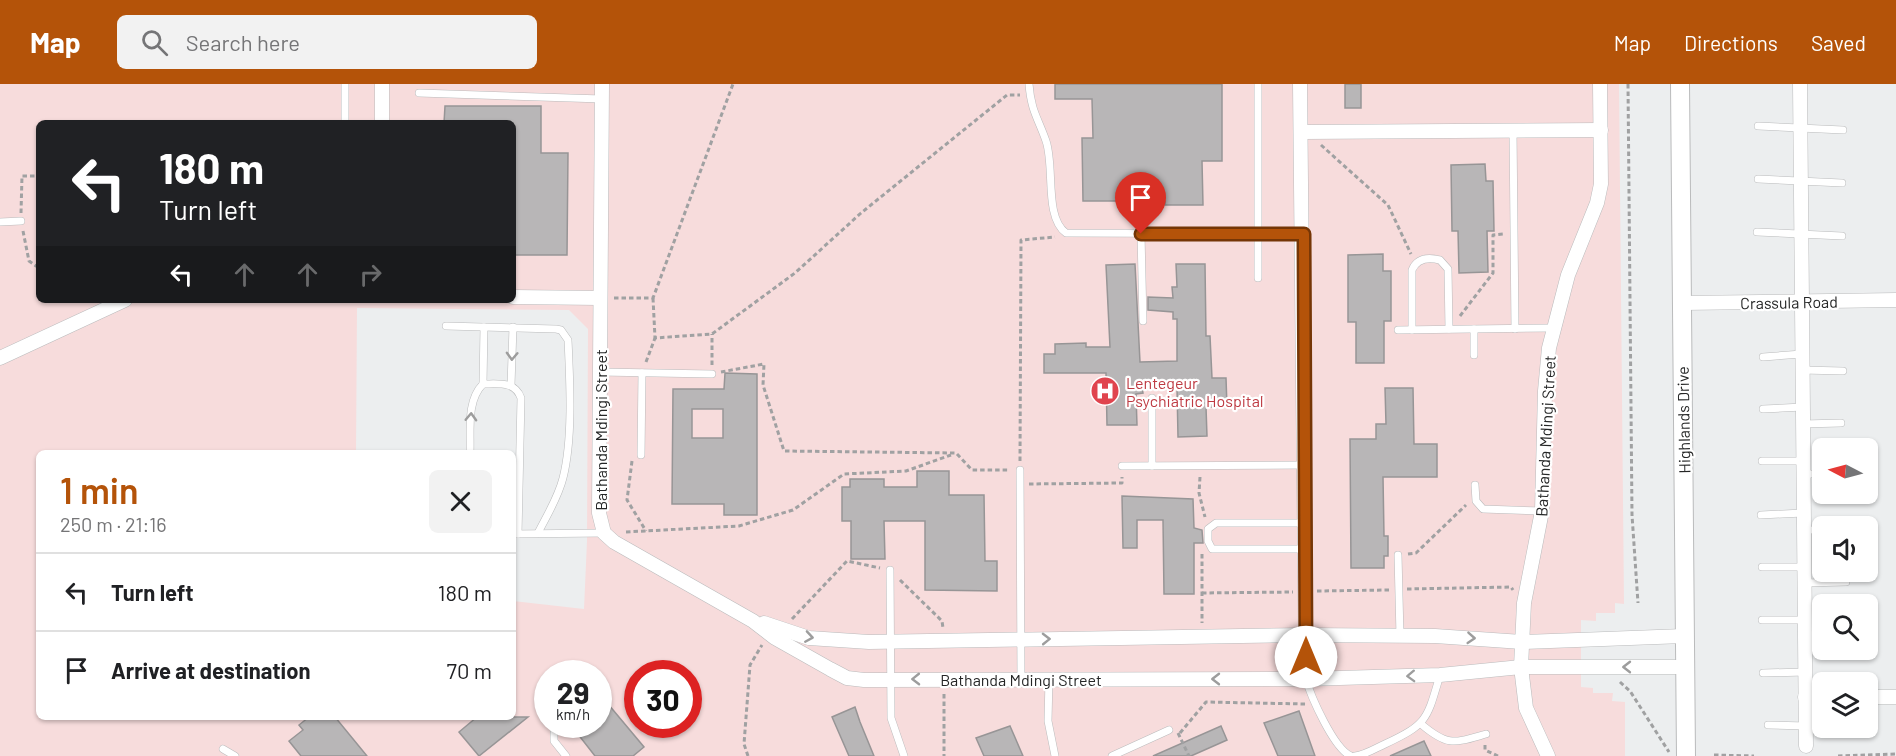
<!DOCTYPE html>
<meta charset="utf-8">
<style>
:root{--surface:#fff;--page:#f2f2f2;--text:#202124;--muted:#757577;--line:#e0e0e0;--accent:#b45309}
body{margin:0;font-family:Barlow,sans-serif;background:var(--page);color:var(--text);height:100vh;display:flex;flex-direction:column;font-size:22px;white-space:nowrap}
*{box-sizing:border-box;margin:0}
p{font-size:20px;color:var(--muted)}
.icon{flex:none;width:33px;height:33px;fill:none;stroke:currentColor;stroke-width:2;stroke-linecap:round;stroke-linejoin:round}
.map{position:relative;flex:1;overflow:hidden}
.details{position:absolute;left:36px;top:366px;width:480px;height:270px;display:flex;flex-direction:column;background:var(--surface);border-radius:9px;box-shadow:0 2px 4px #0004}
.details>*{flex:none}
.hud{position:absolute;left:36px;top:36px;width:480px;height:183px;border-radius:9px;box-shadow:0 2px 4px #0004;background:#202124;color:#fff;overflow:hidden}
.needle{width:39px;rotate:276deg}
.tools{position:absolute;left:1812px;top:354px;display:grid;gap:12px}
.tools a{display:grid;place-items:center;width:66px;height:66px;border-radius:9px;background:var(--surface);box-shadow:0 2px 4px #0004;font-size:30px}
.speed{position:absolute;left:534px;top:576px;display:flex;gap:12px;font-size:30px;font-weight:700;text-align:center}
.speed>*{display:grid;place-content:center;width:78px;height:78px;border-radius:50%;background:var(--surface);box-shadow:0 2px 4px #0004;line-height:1}
.speed small{font-size:15px;font-weight:400}
.speed .limit{border:9px solid #d22;background:#fff;color:#111}
.pin{position:absolute;display:grid;place-items:center;width:51px;height:51px;color:#fff;margin:-62px -26px;border-radius:50% 50% 50% 0;rotate:-45deg;box-shadow:0 0 6px #0007}
.pin .icon{rotate:45deg}
.me{position:absolute;width:66px;margin:-33px;rotate:0deg;stroke-linejoin:round;filter:drop-shadow(0 0 4px #0008)}
.turn{display:flex;align-items:center;gap:21px;height:126px;padding:0 24px;font-size:27px}
.turn .icon{width:78px;height:78px;stroke-width:2.5}
.turn b{display:block;font-size:42px;line-height:51px}
.lanes{display:flex;align-items:center;height:57px;padding:0 24px;background:#0003;justify-content:center;gap:30px;direction:ltr}
.lanes .off{opacity:.35}
.round{display:grid;place-items:center;flex:none;width:63px;height:63px;border-radius:9px;background:var(--page)}
.headline{display:flex;align-items:center;justify-content:space-between;height:102px;padding:0 24px}
h1{font-size:36px;font-weight:600;line-height:45px;color:var(--accent)}
ul{padding:0;list-style:none}
li{display:flex;align-items:center;gap:18px;height:78px;padding:0 24px;border-top:2px solid var(--line)}
li div{flex:1}
li b{display:block;font-size:22px}
li em{font-style:normal}
header{display:flex;align-items:center;gap:36px;box-sizing:border-box;height:84px;padding:0 30px;background:var(--accent);color:#fff}
header strong{font-size:28px}
nav{display:flex;gap:33px;margin-inline-start:auto;font-size:21px}
.search{width:420px;height:54px;background:var(--page);display:flex;align-items:center;gap:15px;box-sizing:border-box;padding:0 21px;border-radius:9px;color:var(--muted);font-size:22px}
.map>svg:first-child{display:block}
</style>
<header>
<strong>Map</strong>
<div class="search"><svg class="icon" aria-label="search" viewBox="0 0 24 24"><circle cx="10" cy="10" r="6"/><path d="M15 15l6 6"/></svg>Search here</div>
<nav><a>Map</a><a>Directions</a><a>Saved</a></nav>
</header>
<div class="map">
<svg width="1896" height="672" viewBox="0 0 1896 672">
<rect width="100%" height="100%" fill="#eceeef"/>
<!-- medical -->
<path fill="#f7dcdc" fill-rule="evenodd" d="M0 0H1619L1624 520 1615 519V529H1596V537L1581 536V603L1593 604V609H1613L1612 617 1625 618V672H0ZM39 39H513V216H39ZM357 224 569 226 588 245 587 457 584 525 513 517V633H39V369H356ZM548 590H598V640H548ZM638 590H688V640H638Z"/>
<!-- building -->
<g fill="#b8b6b7" stroke="#979596" stroke-width="1.5" fill-rule="evenodd">
<polygon points="1055,0 1222,0 1222,77 1202,77 1203,121 1165,121 1165,117 1083,117 1082,54 1093,54 1092,15 1055,15"/>
<rect x="1345" y="0" width="16" height="24"/>
<polygon points="445,22 541,22 541,69 568,69 567,171 513,171 513,39 444,39"/>
<polygon points="1485,80 1486,97 1493,97 1494,147 1487,147 1488,188 1459,189 1458,147 1452,147 1451,81"/>
<polygon points="1383,170 1383,187 1391,187 1391,237 1384,237 1384,279 1356,279 1356,238 1348,238 1348,171"/>
<polygon points="1135,180 1140,278 1177,277 1177,235 1173,235 1173,228 1148,226 1148,213 1173,214 1172,203 1177,203 1176,180 1205,180 1206,252 1210,252 1212,294 1226,294 1227,323 1206,323 1207,352 1178,353 1177,304 1142,304 1143,309 1136,310 1137,341 1107,341 1106,289 1044,289 1044,270 1055,270 1055,260 1086,259 1086,263 1110,263 1106,181"/>
<path d="M725 289 757 290V431H724V420H672L673 305H724ZM692 325H723V354H692Z"/>
<polygon points="1385,304 1413,304 1414,360 1437,360 1437,393 1383,393 1384,452 1388,452 1388,472 1384,472 1384,484 1351,484 1350,355 1376,355 1376,340 1386,340"/>
<polygon points="917,387 949,387 949,411 984,411 985,477 997,477 997,507 925,506 925,437 884,437 885,475 851,475 851,437 842,437 842,403 850,403 850,395 884,395 884,403 917,403"/>
<polygon points="1122,412 1193,415 1194,444 1202,446 1203,459 1194,459 1194,510 1164,510 1163,436 1137,436 1137,464 1123,464"/>
<polygon points="598,608 644,663 633,672 595,672 570,640 598,640"/>
<polygon points="855,623 860,638 874,672 849,672 832,633"/>
<polygon points="1299,627 1315,672 1278,672 1264,639"/>
<polygon points="309,633 335,633 367,672 301,672 289,657 303,646 299,641"/>
<polygon points="477,633 528,633 479,672 459,648"/>
<polygon points="1010,642 1023,672 984,672 976,654"/>
<polygon points="1221,642 1227,656 1191,672 1153,672"/>
<polygon points="1424,657 1431,672 1390,672"/>
</g>
<g fill="none" stroke-linecap="round" stroke-linejoin="round">
<!-- lane casing -->
<g stroke="#babbbc" stroke-width="8">
<g id="lane">
<polyline points="345,0 345,39"/>
<path d="M1029 0C1031 27 1038 34 1046 57 1055 83 1044 133 1066 149L1303 150"/>
<polyline points="1258,0 1258,194"/>
<polyline points="419,9 602,15"/>
<polyline points="1758,42 1843,46"/>
<polyline points="1513,46 1515,245"/>
<polyline points="1758,95 1842,99"/>
<polyline points="0,138 21,137"/>
<polyline points="1757,148 1842,152"/>
<polyline points="1141,150 1143,237"/>
<path d="M446 242 556 245 561 246 568 256C570 298 573 355 563 394 558 414 547 431 538 449"/>
<polyline points="1474,245 1474,271"/>
<polyline points="1398,246 1553,244"/>
<path d="M1412 246V186C1417 174 1428 173 1440 176L1448 185 1449 245"/>
<polyline points="1763,273 1802,270"/>
<polyline points="1802,286 1843,287"/>
<polyline points="600,288 712,290"/>
<path d="M483 300C499 300 515 297 521 314L518 450"/>
<polyline points="511,301 513,243"/>
<polyline points="1152,314 1152,382"/>
<polyline points="1763,325 1803,323"/>
<polyline points="1803,340 1841,339"/>
<path d="M470 369C471 347 466 317 483 300L484 243"/>
<polyline points="641,371 642,289"/>
<polyline points="1762,377 1803,377"/>
<polyline points="1122,382 1305,381"/>
<polyline points="1020,386 1021,595"/>
<polyline points="1803,390 1822,390"/>
<polyline points="1475,401 1476,417 1483,425 1542,427"/>
<polyline points="1761,431 1803,429"/>
<polyline points="1306,439 1216,439 1208,445 1208,457 1212,465 1306,465"/>
<polyline points="1804,446 1822,446"/>
<polyline points="513,450 604,449"/>
<polyline points="1398,471 1400,552"/>
<polyline points="1762,483 1804,483"/>
<polyline points="890,486 891,634 904,672"/>
<polyline points="1804,499 1846,498"/>
<polyline points="1762,536 1804,536"/>
<polyline points="1805,551 1822,551"/>
<polyline points="1763,589 1805,588"/>
<polyline points="1049,595 1048,637 1055,672"/>
<path d="M1306 595C1311 613 1334 665 1351 672"/>
<polyline points="598,597 599,597"/>
<polyline points="557,640 554,644 554,657 566,672"/>
<path d="M1421 640C1448 663 1454 659 1486 650"/>
<polyline points="1768,641 1806,642"/>
<polyline points="223,665 235,672"/>
<polyline points="1112,672 1169,646"/>
<path d="M1355 672C1365 671 1376 664 1385 660 1428 640 1427 635 1440 591"/>
</g>
</g>
<!-- street casing -->
<g stroke="#babbbc" stroke-width="15">
<g id="street">
<polyline points="602,0 599,429 604,449 614,458 753,537 775,554 830,585 847,594 864,596 1306,595 1440,591 1521,583 1685,583"/>
<polyline points="1300,0 1306,595"/>
<polyline points="1800,0 1806,662"/>
<polyline points="382,39 382,0"/>
<polyline points="1303,48 1601,46"/>
<polyline points="513,213 600,214"/>
<polyline points="1682,219 1896,216"/>
<polyline points="0,274 125,216"/>
<polyline points="764,539 809,554 869,558 1306,551 1435,552 1522,558 1684,552"/>
<polyline points="1805,613 1822,613"/>
<polyline points="1868,613 1896,613"/>
<polyline points="1548,672 1526,624 1521,583 1524,519 1542,427 1545,307 1549,264 1568,191 1597,119 1601,100 1600,0"/>
</g>
</g>
<!-- secondary casing -->
<g stroke="#babbbc" stroke-width="20">
<polyline id="secondary" points="1680,0 1686,672"/>
</g>
<!-- path -->
<g stroke="#a0a1a2" stroke-width="3" stroke-dasharray="4.5 3" stroke-linecap="butt">
<polyline points="1628,0 1632,431 1638,519"/>
<polyline points="1321,61 1388,121 1411,170"/>
<polyline points="21,129 22,92 39,92"/>
<polyline points="23,147 29,177 39,184"/>
<polyline points="614,214 653,214 733,0"/>
<polyline points="653,214 655,254 712,250 795,189 861,129 1007,11 1020,11"/>
<polyline points="1460,232 1493,189 1493,151 1504,150"/>
<polyline points="646,278 655,254"/>
<polyline points="712,281 712,250"/>
<polyline points="721,288 764,280 763,301 784,367 956,369 972,386 1009,386"/>
<polyline points="632,377 627,416 646,447"/>
<polyline points="1020,377 1021,156 1055,153"/>
<polyline points="1200,393 1199,409 1205,433"/>
<polyline points="1029,400 1122,399 1122,393"/>
<polyline points="626,448 739,442 793,426 844,390 906,387 951,371"/>
<polyline points="1202,470 1202,539"/>
<polyline points="1408,470 1416,469 1466,421"/>
<polyline points="900,496 942,537 943,544"/>
<polyline points="1407,505 1511,503 1513,506"/>
<polyline points="1317,507 1389,506"/>
<polyline points="1202,509 1293,508"/>
<polyline points="792,535 847,477 880,484"/>
<polyline points="1620,598 1630,607 1669,668"/>
<polyline points="944,610 944,672"/>
<polyline points="1178,649 1189,672"/>
<polyline points="1180,649 1206,618 1306,620"/>
<polyline points="1485,661 1485,666 1498,672"/>
<polyline points="1714,671 1754,672"/>
<polyline points="748,672 744,660 750,581 762,561"/>
<polyline points="1838,672 1896,670"/>
</g>
<!-- lane -->
<use href="#lane" stroke="#fff" stroke-width="7"/>
<!-- street -->
<use href="#street" stroke="#fff" stroke-width="14"/>
<!-- secondary -->
<use href="#secondary" stroke="#fff" stroke-width="18"/>
</g>
<!-- one-way arrows -->
<defs><path id="oneway-chevron" d="M-2-3.5L2.5 0L-2 3.5" fill="none" stroke-width="1.6" stroke-linecap="round" stroke-linejoin="round" transform="scale(1.5)"/></defs>
<g stroke="#9d9d9d">
<use href="#oneway-chevron" transform="translate(512 272) rotate(92)"/>
<use href="#oneway-chevron" transform="translate(471 333) rotate(-88)"/>
<use href="#oneway-chevron" transform="translate(809 553) rotate(9)"/>
<use href="#oneway-chevron" transform="translate(1471 554) rotate(4)"/>
<use href="#oneway-chevron" transform="translate(1046 555) rotate(-1)"/>
<use href="#oneway-chevron" transform="translate(1627 583) rotate(-180)"/>
<use href="#oneway-chevron" transform="translate(1411 592) rotate(178)"/>
<use href="#oneway-chevron" transform="translate(916 595) rotate(179)"/>
<use href="#oneway-chevron" transform="translate(1216 595) rotate(-180)"/>
</g>
<g fill="none" stroke-linecap="round" stroke-linejoin="round">
<!-- route casing -->
<g stroke="#753606" stroke-width="15">
<polyline id="route" points="1141,150 1304,150 1306,573"/>
</g>
<!-- route -->
<use href="#route" stroke="#b45309" stroke-width="10"/>
</g>
<!-- icons -->
<defs>
<g id="hospital-disc" transform="scale(1.5)"><circle r="9.5" fill="#e0444e" stroke="#fff"/><path d="M-5-5h3v3.5h4V-5h3V5h-3V1.5h-4V5h-3Z" fill="#fff"/></g>
</defs>
<g fill-rule="evenodd">
<use href="#hospital-disc" x="1105" y="307"/>
</g>
<g text-anchor="middle" dominant-baseline="central" stroke-width="4.5" stroke-linejoin="round" paint-order="stroke">
<!-- street labels -->
<g font-size="16" fill="#252626" stroke="#fff">
<text transform="translate(1789 218) rotate(-1)">Crassula Road</text>
<text transform="translate(1683 336) rotate(-91)">Highlands Drive</text>
<text transform="translate(600 346) rotate(-90)">Bathanda Mdingi Street</text>
<text transform="translate(1545 352) rotate(-87)">Bathanda Mdingi Street</text>
<text x="1021" y="595">Bathanda Mdingi Street</text>
</g>
<!-- health labels -->
<g font-size="16" fill="#be3a42" stroke="#fff" text-anchor="start">
<text x="1126" y="298">Lentegeur<tspan x="1126" dy="18">Psychiatric Hospital</tspan></text>
</g>
</g>
</svg>
<div class="tools">
<a><svg class="needle" viewBox="-14 -14 28 28"><path d="M0-13l5 13h-10z" fill="#e53935"/><path d="M0 13l5-13h-10z" fill="#757577"/></svg></a>
<a><svg class="icon" aria-label="sound" viewBox="0 0 24 24"><path d="M4 9h4l5-4v14l-5-4H4zM17 9q2 3 0 6"/></svg></a>
<a><svg class="icon" aria-label="search" viewBox="0 0 24 24"><circle cx="10" cy="10" r="6"/><path d="M15 15l6 6"/></svg></a>
<a><svg class="icon" aria-label="layers" viewBox="0 0 24 24"><path d="M12 4l9 5-9 5-9-5zM3 14l9 5 9-5"/></svg></a>
</div>
<div class="speed"><div>29<small>km/h</small></div><div class="limit">30</div></div>
<div class="pin" style="left:1141px;top:150px;background:#d93025"><svg class="icon" aria-label="arrive" viewBox="0 0 24 24"><path d="M6 21V4h12l-3 4 3 4H6"/></svg></div>
<svg class="me" style="left:1306px;top:573px" viewBox="-20 -20 40 40"><circle r="19" fill="#fff"/><path d="M0-13L10 11 0 6-10 11z" fill="#b45309"/></svg>
<div class="hud">
<div class="turn"><svg class="icon" aria-label="left" viewBox="0 0 24 24"><path d="M17 20v-9H6M10 6l-5 5 5 5"/></svg><div><b>180 m</b>Turn left</div></div>
<div class="lanes"><svg class="icon" aria-label="left" viewBox="0 0 24 24"><path d="M17 20v-9H6M10 6l-5 5 5 5"/></svg><svg class="icon off" aria-label="ahead" viewBox="0 0 24 24"><path d="M12 20V5M6 11l6-6 6 6"/></svg><svg class="icon off" aria-label="ahead" viewBox="0 0 24 24"><path d="M12 20V5M6 11l6-6 6 6"/></svg><svg class="icon off" aria-label="right" viewBox="0 0 24 24"><path d="M7 20v-9h11M14 6l5 5-5 5"/></svg></div>
</div>
<section class="details">
<div class="headline"><div><h1>1 min</h1><p>250 m · 21:16</p></div><a class="round"><svg class="icon" aria-label="close" viewBox="0 0 24 24"><path d="M6 6l12 12M18 6L6 18"/></svg></a></div>
<ul>
<li><svg class="icon" aria-label="left" viewBox="0 0 24 24"><path d="M17 20v-9H6M10 6l-5 5 5 5"/></svg><div><b>Turn left</b></div><em>180 m</em></li>
<li><svg class="icon" aria-label="arrive" viewBox="0 0 24 24"><path d="M6 21V4h12l-3 4 3 4H6"/></svg><div><b>Arrive at destination</b></div><em>70 m</em></li>
</ul>
</section>
</div>
